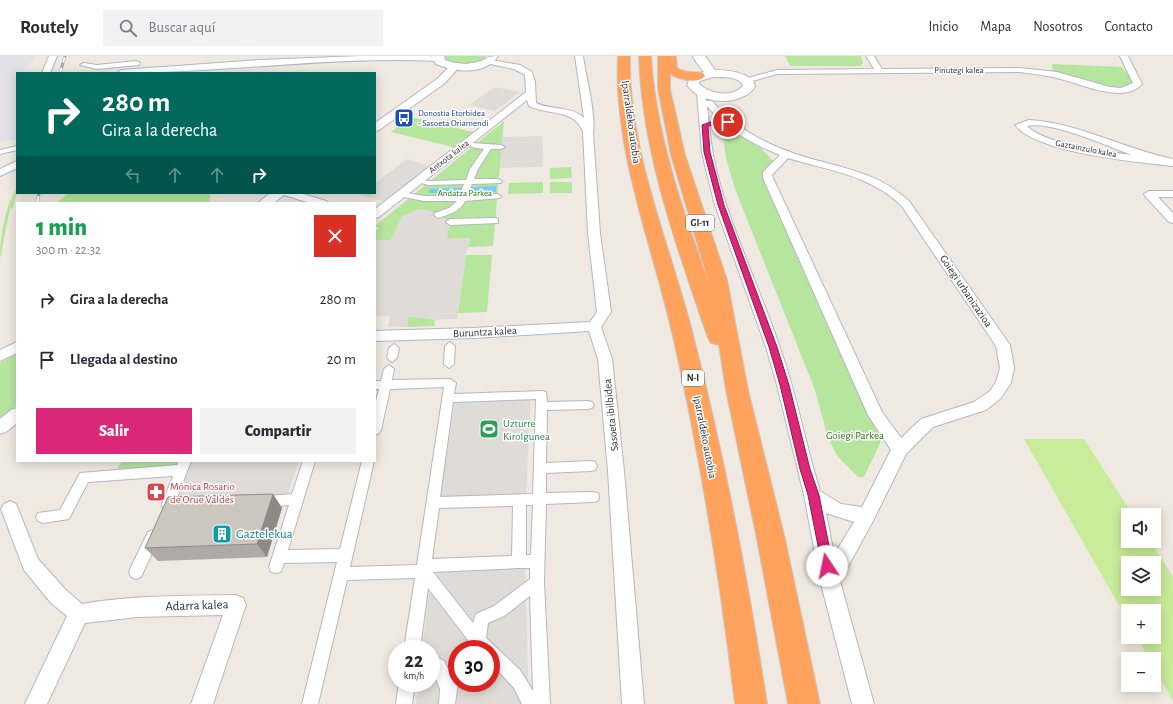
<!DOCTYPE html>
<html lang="es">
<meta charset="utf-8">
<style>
:root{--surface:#fff;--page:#f2f2f3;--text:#2b2b33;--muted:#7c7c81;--line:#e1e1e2;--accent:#db2777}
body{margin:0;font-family:"Alegreya Sans",sans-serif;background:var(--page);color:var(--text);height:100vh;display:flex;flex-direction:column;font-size:15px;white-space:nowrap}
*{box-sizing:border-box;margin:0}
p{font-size:13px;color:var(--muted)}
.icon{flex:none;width:22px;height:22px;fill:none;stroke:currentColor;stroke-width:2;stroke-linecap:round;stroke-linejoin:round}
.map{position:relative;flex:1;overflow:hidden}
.drawer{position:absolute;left:16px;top:146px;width:360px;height:260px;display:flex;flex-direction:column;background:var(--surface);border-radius:0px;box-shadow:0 2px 10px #0003}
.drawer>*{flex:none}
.banner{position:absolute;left:16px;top:16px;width:360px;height:122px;border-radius:0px;box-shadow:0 2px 10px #0003;background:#00695c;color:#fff;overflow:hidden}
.tools{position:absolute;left:1121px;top:452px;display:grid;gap:8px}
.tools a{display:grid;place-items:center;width:40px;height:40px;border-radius:0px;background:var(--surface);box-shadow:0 2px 10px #0003;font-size:20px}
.speed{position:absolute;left:388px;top:584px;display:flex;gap:8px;font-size:20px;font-weight:700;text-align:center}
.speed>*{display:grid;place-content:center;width:52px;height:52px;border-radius:50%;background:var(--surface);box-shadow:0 2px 10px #0003;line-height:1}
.speed small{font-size:10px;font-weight:400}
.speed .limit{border:6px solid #d22;background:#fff;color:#111}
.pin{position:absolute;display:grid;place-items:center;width:34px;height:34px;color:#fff;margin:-17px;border:2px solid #fff;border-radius:50%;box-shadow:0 1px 4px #0007}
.me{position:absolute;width:44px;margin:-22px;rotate:349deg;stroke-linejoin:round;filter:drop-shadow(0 0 3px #0008)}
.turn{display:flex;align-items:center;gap:14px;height:84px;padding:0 20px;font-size:18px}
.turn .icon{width:52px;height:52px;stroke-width:2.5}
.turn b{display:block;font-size:28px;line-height:34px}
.lanes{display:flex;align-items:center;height:38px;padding:0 20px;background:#0003;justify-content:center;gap:20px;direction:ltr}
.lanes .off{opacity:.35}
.round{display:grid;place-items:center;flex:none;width:42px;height:42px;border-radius:0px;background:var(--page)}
.overview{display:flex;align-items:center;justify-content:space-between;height:68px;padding:0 20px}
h1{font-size:24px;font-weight:800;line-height:30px;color:#1e9e55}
.button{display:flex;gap:8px;margin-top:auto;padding:8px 20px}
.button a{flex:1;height:46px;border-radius:0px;background:var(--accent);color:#fff;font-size:16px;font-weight:800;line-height:46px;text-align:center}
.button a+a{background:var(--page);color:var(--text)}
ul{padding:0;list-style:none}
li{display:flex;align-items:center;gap:12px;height:60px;padding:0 20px}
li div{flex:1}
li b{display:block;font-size:15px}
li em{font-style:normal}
header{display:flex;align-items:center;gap:24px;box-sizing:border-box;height:56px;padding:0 20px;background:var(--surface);border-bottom:1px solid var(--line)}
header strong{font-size:19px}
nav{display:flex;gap:22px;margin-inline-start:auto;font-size:14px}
.search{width:280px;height:36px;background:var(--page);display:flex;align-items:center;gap:10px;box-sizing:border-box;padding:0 14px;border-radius:0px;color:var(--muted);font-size:15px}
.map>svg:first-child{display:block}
</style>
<header>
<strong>Routely</strong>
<div class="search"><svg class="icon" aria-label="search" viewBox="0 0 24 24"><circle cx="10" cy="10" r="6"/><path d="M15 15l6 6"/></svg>Buscar aquí</div>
<nav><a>Inicio</a><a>Mapa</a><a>Nosotros</a><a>Contacto</a></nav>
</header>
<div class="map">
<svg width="1173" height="648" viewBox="0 0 1173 648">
<rect width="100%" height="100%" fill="#efe9e1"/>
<!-- industrial -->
<polygon fill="#e3e1e8" points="0,0 36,0 22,17 17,17 17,83 0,86"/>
<!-- green -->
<g fill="#b6e59e">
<path d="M445 0H486C480 11 453 11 445 3Z"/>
<polygon points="783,0 861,0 863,7 860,10 790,10 786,1"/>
<path d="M1052 8 1122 11 1133 25 1131 29C1105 36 1078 24 1053 17Z"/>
<polygon points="411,61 473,76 453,91 391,76"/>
<path d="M504 65 493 190 468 191 470 182 447 183 422 153C406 155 397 170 391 184L375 185V175L379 172 375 170Z"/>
<polygon points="733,77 760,91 775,107 767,114 882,376 882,383 864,421 858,421 838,401 828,382 815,334 735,133 726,102 723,80"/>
<polygon points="571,111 572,122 550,123 550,112"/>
<polygon points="543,126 543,137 508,138 509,127"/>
<rect x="550" y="126" width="22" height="11"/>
<path d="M17 132V137H20L17 138 13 152 10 153 0 203C0 183 5 148 17 132Z"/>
<polygon points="69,137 210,137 210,147 56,147"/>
<polygon points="466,199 492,199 487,256 458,257"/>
<polygon points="408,260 435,264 434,270 407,271"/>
<polygon points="17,298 17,349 0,362 0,307"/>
<polygon points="122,405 229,405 182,417 114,418"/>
</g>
<!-- pitch -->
<path fill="#c9ec9a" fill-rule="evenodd" d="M1024 383H1084L1133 459H1128V485H1150L1173 521V645L1154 611V603H1149L1137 581H1154V555H1128V565ZM1128 507H1154V533H1128Z"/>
<!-- plaza -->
<g fill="#dfdcd8" fill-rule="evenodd">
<polygon points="495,31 520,36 495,55 469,49"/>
<polygon points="542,80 543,111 500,112 503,81"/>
<polygon points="407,103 431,110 386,146 360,139 375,137 375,127"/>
<polygon points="422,153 431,155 450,166 447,183 470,182 466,199 457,263 435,264 409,260 407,271 388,271 390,260 375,260 375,185 391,184 402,160"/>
<polygon points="531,337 526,440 440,441 456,338"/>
<polygon points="191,405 299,405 285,447 170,451"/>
<path d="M525 511 529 648H416L418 627H431V593H422L428 541 438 515ZM457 593H491V627H457Z"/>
</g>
<!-- water -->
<polygon fill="#75cff0" points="496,130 496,136 429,137 429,133"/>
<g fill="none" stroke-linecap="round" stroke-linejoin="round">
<!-- pedestrian casing -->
<g stroke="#b4b7c1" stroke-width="2">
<g id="pedestrian">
<path d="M471 87 501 89 505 91 501 93H491L478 113 474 123H498L502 125 501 127 472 128 467 140 497 138 501 140 500 142 465 145C461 155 448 159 438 162L434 159 435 157 449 152 457 145H424L399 140V136H402L424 140H459L464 128 428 129 415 125 419 123 428 125 466 124 470 113 484 93 471 91Z"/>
<polygon points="17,90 17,94 0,98 0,94"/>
<polygon points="495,162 498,163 498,167 450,169 446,166 450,163"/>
<polygon points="450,286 455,290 454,308 449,312 444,308 445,290"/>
<polygon points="394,288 399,292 397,302 392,306 387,302 389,292"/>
<path d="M389 309 394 313 392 324 450 323 456 327 454 338 542 335 546 336 547 346 588 345 592 346 594 349 592 352 588 353 547 354 546 407 591 405 595 406 597 410 595 414 591 415 546 417V437L593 436 598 437 599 441 598 445 593 446 546 448 544 526 550 648H522L514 632 491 607V593H462L468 584 428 532 420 593H404L415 522 347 524 318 648H302L337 506 284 507 281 516 276 517 271 516 269 511 289 449 264 451 259 449 258 445 259 441 292 438 303 405H315L288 494 340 493 362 405H374L350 511 417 509 444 331 390 333 381 374 379 377 375 379V349L379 333H375V325H381L384 313ZM536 343 533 438 440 441 453 346ZM526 449H533L531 499H526ZM513 450 512 500 432 503 439 452ZM519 512H530V523L494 550 476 558 473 567 433 516ZM530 540 533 635 520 614 486 582 488 567 504 560Z"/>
<polygon points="179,405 191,405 173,452 168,454 163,452 162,448 173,420 88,426 69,463 43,467 38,465 36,461 38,457 60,454 80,417 177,409"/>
<polygon points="153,474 158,476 160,480 141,521 136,523 131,521 129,516 131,511 148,476"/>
<polygon points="457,601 458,627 455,648 439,648 440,633 434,618 431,619 431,603 439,602 444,605 448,613 452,604"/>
<polygon points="399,627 415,627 412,648 396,648"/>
</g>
</g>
<!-- minor casing -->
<g stroke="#b4b7c1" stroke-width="2">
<g id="minor">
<polygon points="49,0 57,0 50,17 42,17"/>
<path d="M360 0H430L442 3 438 5C331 0 224 17 117 17L121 14 260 4Z"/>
<path d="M575 0H583C586 21 596 58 593 77L600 177 611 256 601 271 612 303 624 415 644 648H622L608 415 598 303 589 275 473 282 375 285V275L473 272 590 266 597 256 588 177 583 75C572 52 550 60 529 50L527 44 379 161 375 162V153L526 36 525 19 514 13 486 7V3L520 9 532 16 535 26 536 47C551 54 572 50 584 62Z"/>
<path d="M866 0H874L882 13 1020 12 1057 16 1110 31 1121 32 1133 27 1120 0H1128L1142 28C1124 49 1079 27 1057 22 1045 19 1032 18 1020 16L777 18 745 27 741 24 777 14 874 13Z"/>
<polygon points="136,5 140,7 139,9 97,13 80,9 84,7 97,9"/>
<path d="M701 35 705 38 706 45H712C737 75 772 91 808 102 847 113 878 117 909 145L1010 289 1014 312 1011 327 1000 343 986 354 933 371 906 398 873 465 840 525 874 648H852L820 524 804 439 777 329 766 291 715 149 706 114 702 96 697 38ZM707 50C726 73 752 88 780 99L763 116V122L868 359 891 394 862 451 841 448 820 435C805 387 797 339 780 292 760 232 731 174 716 113 711 92 709 71 707 50ZM788 102C830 115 867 118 901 149L996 290 1000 312 996 326 990 335 974 346 921 363 901 382 882 356 773 122 772 119ZM826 457 854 466 834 499Z"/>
<path d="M1029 64C1079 67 1124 93 1173 103V110C1137 106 1037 97 1015 69ZM1027 70C1053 65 1106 90 1132 99 1105 95 1046 89 1027 70Z"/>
<polygon points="17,105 17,112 0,120 0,113"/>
<polygon points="1149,135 1173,135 1173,141 1158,141 1173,157 1173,167 1169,166 1145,140 1144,138"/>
<polygon points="283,137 300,137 326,145 328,147 310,147 284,139"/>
<polygon points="17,286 17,297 0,305 0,294"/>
<polygon points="17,352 17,367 6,376 0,378 0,363 11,354"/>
<path d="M10 445 16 448 38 503 65 533 82 548C133 539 184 540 236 539L243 542 246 549 213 648H191L223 559 137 561 85 567 47 648H25L67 560 51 547 24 514 1 453 4 448Z"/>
</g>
</g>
<!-- tertiary casing -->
<g stroke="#b4b7c1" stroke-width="2">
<g id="tertiary">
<polygon points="454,8 459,11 445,27 379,74 375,75 375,67 437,23 451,9"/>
<polygon points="270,137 286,137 274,147 258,147"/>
</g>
</g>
<!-- secondary casing -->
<g stroke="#b4b7c1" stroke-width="2">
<g id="secondary">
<path d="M432 0H444L445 4C455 8 467 9 477 6 487 4 485 0 498 0 485 20 455 16 436 8Z"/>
<path d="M693 0H705L715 14C729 14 742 16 753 24L755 31C741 51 701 49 687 29L691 20 704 16 696 6ZM713 21C722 21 740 20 743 30 732 42 710 38 699 28L700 25Z"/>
</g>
</g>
<!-- motorway casing -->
<g stroke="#c9c9c9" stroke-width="2">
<g id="motorway">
<path d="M618 0H630C628 93 669 186 692 275 724 398 748 523 767 648H735C720 523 700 398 672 276 651 186 613 92 618 0Z"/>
<path d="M639 0H651C656 80 683 155 710 230L671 99 658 33V0H676L677 12C686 18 693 15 703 17L705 20C698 29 678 23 670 18V33L685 99 727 224 748 334 785 483 820 648H788L757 483 726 334 719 289 711 287 708 282C677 191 642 97 639 0Z"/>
</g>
</g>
<!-- pedestrian -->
<use href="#pedestrian" fill="#fff" fill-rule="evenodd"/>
<!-- minor -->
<use href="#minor" fill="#fff" fill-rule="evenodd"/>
<!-- tertiary -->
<use href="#tertiary" fill="#fff" fill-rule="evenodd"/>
<!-- secondary -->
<use href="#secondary" fill="#fff" fill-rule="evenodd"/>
<!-- motorway -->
<use href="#motorway" fill="#ffa35c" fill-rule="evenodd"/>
<!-- rail-far1 casing -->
<g stroke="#a3a6b8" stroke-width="3">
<polyline id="rail-far1" points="60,17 65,0"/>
</g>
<!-- rail casing -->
<g stroke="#a3a6b8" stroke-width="3.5">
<polyline id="rail" points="37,147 39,137"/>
</g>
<!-- rail-far1 -->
<use href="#rail-far1" stroke="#fff" stroke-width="2" stroke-dasharray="5.5" stroke-linecap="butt"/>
<!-- rail -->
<use href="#rail" stroke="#fff" stroke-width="2.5" stroke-dasharray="7" stroke-linecap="butt"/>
</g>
<!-- wall -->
<polygon fill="#afaba4" points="273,438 282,452 267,501 158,505 145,492"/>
<!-- shaded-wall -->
<polygon fill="#8e8b86" points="273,438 282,452 267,501 257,488"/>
<!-- building -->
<polygon fill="#cbc7bf" stroke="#8e8b86" points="273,438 257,488 145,492 168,441"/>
<!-- route -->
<polygon fill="#db2777" stroke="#8e194d" points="716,64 728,64 731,66 708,70 710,96 724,149 777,291 789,329 810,413 819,439 833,510 831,513 827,515 823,513 822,510 808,439 800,413 780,329 769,291 718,149 704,96 702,69"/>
<!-- icons -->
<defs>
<g id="bus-square" transform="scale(1)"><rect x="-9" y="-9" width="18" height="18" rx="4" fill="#1a4fb4" stroke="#fff"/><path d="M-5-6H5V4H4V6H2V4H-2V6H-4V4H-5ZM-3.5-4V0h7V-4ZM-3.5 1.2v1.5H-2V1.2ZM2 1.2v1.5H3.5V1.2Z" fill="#fff"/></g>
<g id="stadium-square" transform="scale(1)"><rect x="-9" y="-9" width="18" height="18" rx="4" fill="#2e9e5b" stroke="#fff"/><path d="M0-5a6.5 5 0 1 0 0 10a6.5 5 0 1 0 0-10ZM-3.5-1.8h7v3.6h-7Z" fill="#fff"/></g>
<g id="pharmacy-square" transform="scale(1)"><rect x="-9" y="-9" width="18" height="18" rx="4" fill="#e0444e" stroke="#fff"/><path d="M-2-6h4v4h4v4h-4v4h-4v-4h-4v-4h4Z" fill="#fff"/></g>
<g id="building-square" transform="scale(1)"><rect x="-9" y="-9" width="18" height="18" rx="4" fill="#0f9aa8" stroke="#fff"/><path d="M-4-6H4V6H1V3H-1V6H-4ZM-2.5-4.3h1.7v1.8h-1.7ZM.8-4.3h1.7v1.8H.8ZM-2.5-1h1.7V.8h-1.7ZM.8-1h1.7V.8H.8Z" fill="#fff"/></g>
</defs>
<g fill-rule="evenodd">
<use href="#bus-square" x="404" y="62"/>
<use href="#stadium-square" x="489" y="373"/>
<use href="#pharmacy-square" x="156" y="436"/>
<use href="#building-square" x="222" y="478"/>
</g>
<g text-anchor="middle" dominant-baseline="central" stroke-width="3" stroke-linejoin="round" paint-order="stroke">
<!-- far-street labels -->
<g font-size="9" fill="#2e2e2e" stroke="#fff">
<text x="959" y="14">Pinutegi kalea</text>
<text transform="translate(1086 93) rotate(11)">Gaztainzulo kalea</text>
<text transform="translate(449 101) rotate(-38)">Antxota kalea</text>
</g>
<!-- far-transit labels -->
<g font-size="9" fill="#164399" stroke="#fff" text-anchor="start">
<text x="418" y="57">Donostia Etorbidea<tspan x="418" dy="10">- Sasoeta Oriamendi</tspan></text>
</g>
<!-- far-park labels -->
<g font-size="9" fill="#2c6e1b" stroke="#fff">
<text x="465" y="137">Andatza Parkea</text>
</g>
<!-- shield labels -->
<g fill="#fff" stroke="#6d6d6d" stroke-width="1">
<rect x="686" y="159" width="28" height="16" rx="3"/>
<rect x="682" y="314" width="22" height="16" rx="3"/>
</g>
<g font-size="10" font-weight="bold" fill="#2e2e2e">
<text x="700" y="167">GI-11</text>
<text x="693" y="322">N-I</text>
</g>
<!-- street labels -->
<g font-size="11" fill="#2e2e2e" stroke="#fff">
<text transform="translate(631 66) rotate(82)">Iparraldeko autobia</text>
<text transform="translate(966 235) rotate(56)">Goiegi urbanizazioa</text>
<text transform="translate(485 276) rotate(-3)">Buruntza kalea</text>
<text transform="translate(611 359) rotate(-96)">Sasoeta ibilbidea</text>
<text transform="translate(705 381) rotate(79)">Iparraldeko autobia</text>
</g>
<!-- leisure labels -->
<g font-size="11" fill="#27864d" stroke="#fff" text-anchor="start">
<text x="503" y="367">Uzturre<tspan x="503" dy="13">Kirolgunea</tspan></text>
</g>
<!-- park labels -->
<g font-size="11" fill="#2c6e1b" stroke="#fff">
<text x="855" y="379">Goiegi Parkea</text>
</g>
<!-- health labels -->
<g font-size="11" fill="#be3a42" stroke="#fff" text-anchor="start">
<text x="170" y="430">Mónica Rosario<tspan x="170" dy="13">de Orue Valdés</tspan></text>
</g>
<!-- near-culture labels -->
<g font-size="13" fill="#0d838f" stroke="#fff" text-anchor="start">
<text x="236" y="478">Gaztelekua</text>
</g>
<!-- near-street labels -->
<g font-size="13" fill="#2e2e2e" stroke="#fff">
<text transform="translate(197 550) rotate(-2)">Adarra kalea</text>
</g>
</g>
</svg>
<div class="tools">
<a><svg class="icon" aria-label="sound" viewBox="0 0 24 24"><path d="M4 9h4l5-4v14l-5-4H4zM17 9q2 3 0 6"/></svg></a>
<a><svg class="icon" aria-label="layers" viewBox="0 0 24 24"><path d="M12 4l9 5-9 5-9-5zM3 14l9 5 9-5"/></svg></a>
<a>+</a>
<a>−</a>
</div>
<div class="speed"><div>22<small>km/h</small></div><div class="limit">30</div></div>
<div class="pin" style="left:728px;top:66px;background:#d93025"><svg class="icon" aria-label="arrive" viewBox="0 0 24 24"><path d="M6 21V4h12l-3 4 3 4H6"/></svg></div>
<svg class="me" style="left:827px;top:510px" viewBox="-20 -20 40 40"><circle r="19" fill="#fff"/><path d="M0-13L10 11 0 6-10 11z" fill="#db2777"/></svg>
<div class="banner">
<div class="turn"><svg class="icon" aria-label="right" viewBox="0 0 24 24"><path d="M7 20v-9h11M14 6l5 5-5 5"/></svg><div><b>280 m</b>Gira a la derecha</div></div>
<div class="lanes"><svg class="icon off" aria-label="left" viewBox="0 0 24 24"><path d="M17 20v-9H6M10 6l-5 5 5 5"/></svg><svg class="icon off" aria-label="ahead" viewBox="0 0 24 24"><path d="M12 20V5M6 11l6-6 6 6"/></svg><svg class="icon off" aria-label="ahead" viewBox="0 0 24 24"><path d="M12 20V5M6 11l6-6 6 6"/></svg><svg class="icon" aria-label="right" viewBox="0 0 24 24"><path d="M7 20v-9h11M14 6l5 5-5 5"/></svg></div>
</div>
<section class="drawer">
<div class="overview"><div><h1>1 min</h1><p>300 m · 22:32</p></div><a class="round" style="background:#d93025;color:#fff"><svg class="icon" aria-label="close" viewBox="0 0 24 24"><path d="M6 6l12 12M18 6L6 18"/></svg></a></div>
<ul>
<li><svg class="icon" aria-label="right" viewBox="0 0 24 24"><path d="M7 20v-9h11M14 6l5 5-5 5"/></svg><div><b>Gira a la derecha</b></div><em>280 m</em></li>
<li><svg class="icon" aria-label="arrive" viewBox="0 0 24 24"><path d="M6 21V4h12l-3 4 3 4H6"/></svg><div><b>Llegada al destino</b></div><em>20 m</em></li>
</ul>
<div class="button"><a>Salir</a><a>Compartir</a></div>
</section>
</div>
